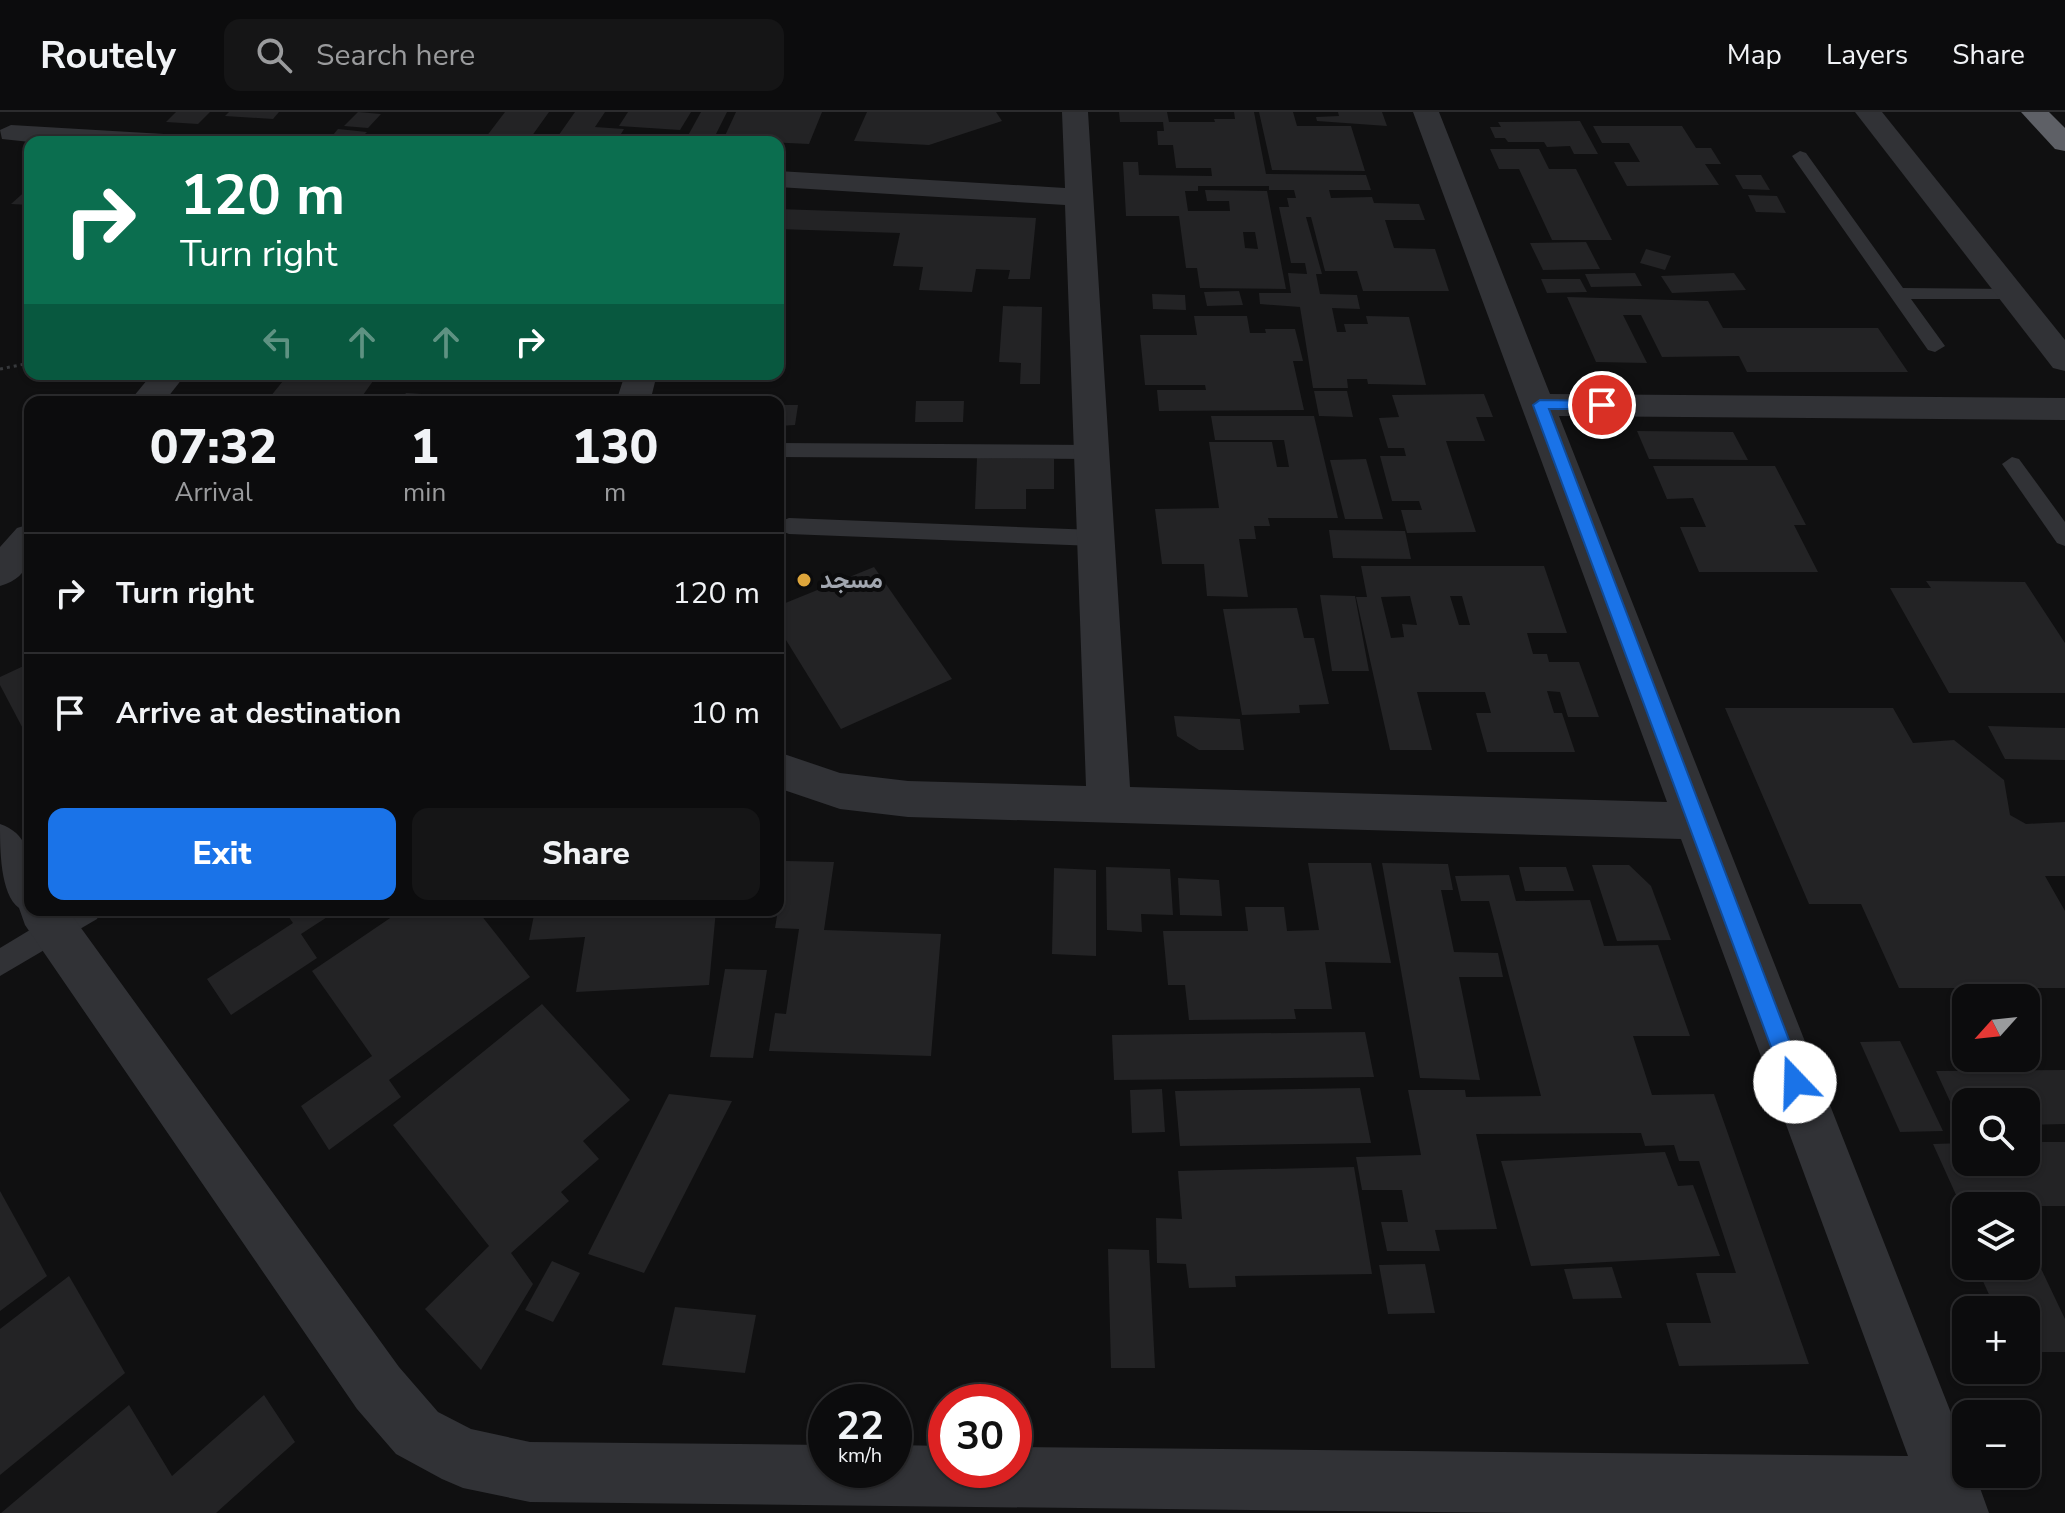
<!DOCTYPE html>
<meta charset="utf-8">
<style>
:root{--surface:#0c0c0d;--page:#151516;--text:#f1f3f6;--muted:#9a9b9d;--line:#2c2c2e;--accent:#1a73e8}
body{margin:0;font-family:"Nunito Sans",Vazirmatn,sans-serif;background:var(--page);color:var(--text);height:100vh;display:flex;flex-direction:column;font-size:30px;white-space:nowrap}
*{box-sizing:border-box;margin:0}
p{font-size:26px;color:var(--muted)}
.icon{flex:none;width:44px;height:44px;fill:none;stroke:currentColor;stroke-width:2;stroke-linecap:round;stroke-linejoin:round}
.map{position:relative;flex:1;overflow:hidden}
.drawer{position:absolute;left:24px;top:284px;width:760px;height:520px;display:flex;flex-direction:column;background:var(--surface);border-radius:16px;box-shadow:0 2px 6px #0004,0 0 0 2px var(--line)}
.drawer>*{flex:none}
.guide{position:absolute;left:24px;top:24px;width:760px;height:244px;border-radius:16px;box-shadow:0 2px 6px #0004,0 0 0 2px var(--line);background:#0b6e4f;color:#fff;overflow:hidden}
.needle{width:52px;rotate:243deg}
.controls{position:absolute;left:1952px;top:872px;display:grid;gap:16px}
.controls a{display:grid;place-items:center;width:88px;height:88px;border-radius:16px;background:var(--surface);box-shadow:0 2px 6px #0004,0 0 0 2px var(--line);font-size:40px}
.speed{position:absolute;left:808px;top:1272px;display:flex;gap:16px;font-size:40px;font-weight:700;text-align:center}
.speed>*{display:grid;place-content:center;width:104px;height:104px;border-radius:50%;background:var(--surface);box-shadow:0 2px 6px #0004,0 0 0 2px var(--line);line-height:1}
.speed small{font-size:20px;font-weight:400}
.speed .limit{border:12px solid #d22;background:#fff;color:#111}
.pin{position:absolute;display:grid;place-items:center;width:68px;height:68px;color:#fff;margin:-34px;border:4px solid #fff;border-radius:50%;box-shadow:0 2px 8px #0007}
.me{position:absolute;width:88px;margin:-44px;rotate:339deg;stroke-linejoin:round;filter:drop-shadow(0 0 6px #0008)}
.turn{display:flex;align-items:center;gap:28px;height:168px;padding:0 24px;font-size:36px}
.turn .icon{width:104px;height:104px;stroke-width:2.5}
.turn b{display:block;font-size:56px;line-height:68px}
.lanes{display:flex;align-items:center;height:76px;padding:0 24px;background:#0003;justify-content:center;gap:40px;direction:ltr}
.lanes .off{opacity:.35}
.eta{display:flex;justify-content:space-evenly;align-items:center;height:136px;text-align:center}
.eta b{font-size:48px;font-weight:800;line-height:56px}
.button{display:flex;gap:16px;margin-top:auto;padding:16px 24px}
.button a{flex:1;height:92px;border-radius:16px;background:var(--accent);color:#fff;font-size:32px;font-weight:800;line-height:92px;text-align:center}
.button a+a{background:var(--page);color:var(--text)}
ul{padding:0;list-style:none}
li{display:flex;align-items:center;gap:24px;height:120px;padding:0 24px;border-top:2px solid var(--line)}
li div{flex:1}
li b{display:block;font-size:30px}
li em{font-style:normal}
header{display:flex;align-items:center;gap:48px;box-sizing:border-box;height:112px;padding:0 40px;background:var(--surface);border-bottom:2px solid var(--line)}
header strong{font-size:38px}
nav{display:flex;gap:44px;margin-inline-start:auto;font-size:28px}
.search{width:560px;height:72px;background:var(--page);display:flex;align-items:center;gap:20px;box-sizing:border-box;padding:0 28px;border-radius:16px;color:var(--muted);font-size:30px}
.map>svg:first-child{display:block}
</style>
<header>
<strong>Routely</strong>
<div class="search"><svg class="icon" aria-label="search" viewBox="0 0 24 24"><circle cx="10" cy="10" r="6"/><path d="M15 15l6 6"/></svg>Search here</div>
<nav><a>Map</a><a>Layers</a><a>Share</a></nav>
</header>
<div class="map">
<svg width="2065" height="1401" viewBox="0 0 2065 1401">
<rect width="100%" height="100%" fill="#101011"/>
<!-- building -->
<g fill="#232325" fill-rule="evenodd">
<polygon points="176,0 210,0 198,12 166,10"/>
<polygon points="229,0 279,0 273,7 225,4"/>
<polygon points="358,0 381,2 368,16 344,14"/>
<polygon points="505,0 549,0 529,28 486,25"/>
<polygon points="575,0 605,0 595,15 624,17 616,30 585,30 589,24 574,23 572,28 556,27"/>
<polygon points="628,0 691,0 680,18 619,14"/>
<polygon points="701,0 727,0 712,30 685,29"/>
<polygon points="736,0 822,0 809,32 723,28"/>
<polygon points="867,0 996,0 1002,9 929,33 854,29"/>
<path d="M1119 0H1167L1169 10H1215L1214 7H1235L1234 0H1254L1266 62 1366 63 1371 78H1329L1331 86 1372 85 1374 91 1419 92 1425 108H1385L1394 136 1435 137 1449 179H1363L1357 159H1325L1311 105H1306L1322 162H1316L1320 182 1357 183 1360 197 1332 196 1337 220H1346L1344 212H1368L1366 204 1409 205 1426 273 1368 272 1367 267H1347L1348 276H1313L1300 195 1260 192 1259 181H1291L1288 161 1307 162 1305 151H1291L1279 95H1289L1287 86H1296L1294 78H1269V74H1198V79H1185L1188 99H1230L1229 89H1207L1205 78 1267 79 1286 177 1200 176 1197 156H1186L1179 104H1126L1123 50H1138L1139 63 1212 64 1211 56H1176L1173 33H1158L1157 19H1164L1163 10H1120ZM1243 120H1255L1258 137 1245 136Z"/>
<polygon points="1259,0 1293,0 1297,14 1351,14 1365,59 1272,58"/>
<polygon points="1338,0 1382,0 1387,14 1317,9 1316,5 1339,4"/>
<polygon points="1580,9 1598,42 1574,42 1570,34 1547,35 1544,30 1508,30 1505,26 1495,26 1490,15 1501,15 1498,10"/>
<polygon points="1593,14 1682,14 1696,36 1711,36 1721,52 1705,52 1719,73 1627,74 1614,50 1640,50 1629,31 1602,31"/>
<polygon points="338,17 367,20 357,30 328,29"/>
<polygon points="1490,37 1539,37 1549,57 1576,57 1612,128 1552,128 1519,57 1499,57"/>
<polygon points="1735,63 1761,63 1770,78 1743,77"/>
<polygon points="30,75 30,93 11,92"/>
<polygon points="1748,83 1777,84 1786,101 1756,100"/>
<polygon points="778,97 1036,106 1030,167 1008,167 1010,158 976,157 972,180 919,178 923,155 893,154 900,121 778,117"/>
<polygon points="1586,130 1600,157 1543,158 1530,131"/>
<polygon points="1646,137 1671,144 1665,158 1640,151"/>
<polygon points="1635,161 1642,174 1591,175 1585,162"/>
<polygon points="1734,161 1746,178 1672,181 1661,164"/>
<polygon points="1541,167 1580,167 1587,180 1547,181"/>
<polygon points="1239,179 1243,193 1207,194 1204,180"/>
<polygon points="1152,182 1185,183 1186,198 1153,197"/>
<polygon points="1567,185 1708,189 1723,216 1878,216 1908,260 1747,260 1739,244 1662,245 1641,203 1623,203 1647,251 1596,250"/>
<polygon points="1003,194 1042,195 1040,272 1020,272 1021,251 999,250"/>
<polygon points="1194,204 1247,204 1250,221 1266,221 1265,217 1295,217 1303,249 1293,249 1304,298 1159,299 1157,278 1206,278 1205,273 1145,273 1140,223 1197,223"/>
<polygon points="298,262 378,262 358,290 266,290 283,269 291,270"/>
<polygon points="1314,279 1347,279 1353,305 1319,304"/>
<polygon points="406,281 468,285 465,290 400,290"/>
<polygon points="1484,282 1493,305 1476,305 1485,329 1446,329 1476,420 1407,421 1401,398 1422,398 1419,389 1392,389 1380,344 1406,344 1404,336 1388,336 1379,306 1399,305 1392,283"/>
<polygon points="916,289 964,289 963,310 915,310"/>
<polygon points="778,293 798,293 795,313 778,314"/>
<polygon points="1211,304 1314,304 1338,406 1268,406 1270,414 1254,414 1256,427 1239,427 1248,485 1207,484 1204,452 1162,452 1155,397 1219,396 1209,330 1272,330 1277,355 1289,355 1284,328 1215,328"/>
<polygon points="1637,319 1733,320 1748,348 1649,347"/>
<polygon points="977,346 1054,347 1054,377 1026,377 1026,397 975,397"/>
<polygon points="1366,347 1383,407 1345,407 1330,348"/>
<polygon points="1653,354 1775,354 1806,413 1794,413 1818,460 1699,460 1680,415 1706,415 1693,386 1667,387"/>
<polygon points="1329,418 1405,419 1411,447 1333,446"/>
<path d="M1361 454H1544L1567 521H1527L1533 542H1547L1549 550H1579L1599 605H1568L1560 580 1547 579 1554 601H1562L1575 640H1487L1476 601H1491L1485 580H1417L1432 638H1390L1356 485H1367ZM1410 484 1417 513 1402 512 1404 525 1391 526 1381 485ZM1450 484H1462L1470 513H1459Z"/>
<polygon points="874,455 952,567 841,617 778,515 778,494"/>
<polygon points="1926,469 2025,470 2065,531 2065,581 1949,581 1890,476 1931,476"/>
<polygon points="1320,483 1355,484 1369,559 1332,559"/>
<polygon points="1297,496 1304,526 1314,526 1329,592 1299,593 1300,601 1242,603 1223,497"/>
<polygon points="30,551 30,630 0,573 0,565"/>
<polygon points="1725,596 1893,596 1913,631 1954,628 2004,668 2010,703 2026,712 2065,710 2065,764 2045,764 2065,799 2065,876 1899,876 1861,792 1809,792"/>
<polygon points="1174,604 1240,607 1244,638 1199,638 1177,624"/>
<polygon points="1988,614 2065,616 2065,648 2005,647"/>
<polygon points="786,749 834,750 824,818 941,822 931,944 769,939 775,901 786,902 799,817 775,816"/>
<polygon points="1308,751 1371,751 1391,851 1325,850 1332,897 1294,897 1296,907 1189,908 1185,873 1168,873 1163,819 1248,819 1245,795 1284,795 1287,819 1319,818"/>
<polygon points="1382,751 1448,752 1453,778 1441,778 1454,840 1498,841 1503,865 1459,865 1480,968 1420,966"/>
<polygon points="1592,753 1629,753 1651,774 1671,828 1617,829"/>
<polygon points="1106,755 1170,757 1173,803 1141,802 1142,820 1107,818"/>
<polygon points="1519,755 1566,755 1574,779 1525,779"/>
<polygon points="1054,756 1096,758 1096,844 1052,842"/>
<polygon points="1509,763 1516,789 1590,788 1604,834 1658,833 1690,924 1633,924 1652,983 1714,982 1809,1252 1679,1254 1666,1211 1711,1211 1696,1161 1736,1161 1699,1049 1679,1049 1674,1033 1645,1034 1641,1021 1476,1022 1497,1117 1435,1118 1440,1139 1387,1139 1381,1110 1408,1110 1402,1078 1362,1078 1356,1045 1421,1043 1408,978 1465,978 1466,985 1541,984 1489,789 1461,789 1455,764"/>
<polygon points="1178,766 1219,768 1222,804 1180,803"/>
<polygon points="284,798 338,798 301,822 317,846 231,903 207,867 293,811"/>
<polygon points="402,798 477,798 530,865 389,968 401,985 329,1038 301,994 372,944 312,859"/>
<polygon points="535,798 716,798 709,873 576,880 585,825 529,828"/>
<polygon points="725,857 767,858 753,946 710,945"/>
<polygon points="542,892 630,988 583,1029 599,1047 561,1080 569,1089 511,1141 533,1172 481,1258 425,1197 489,1134 393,1013"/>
<polygon points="1365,920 1374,965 1114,968 1112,923"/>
<polygon points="1900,929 1943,1019 1900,1020 1860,930"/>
<polygon points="2065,958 2065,1012 2026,1013 2026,990 1966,990 1966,1013 1961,1013 1936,959"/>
<polygon points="1360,976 1371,1031 1180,1034 1175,979"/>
<polygon points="1162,977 1165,1020 1132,1021 1130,978"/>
<polygon points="669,982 732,989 644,1161 588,1142"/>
<polygon points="2026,1030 2065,1030 2065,1094 1966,1094 1966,1105 1933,1032 1966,1031 1966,1050 2026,1050"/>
<polygon points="1665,1040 1678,1074 1693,1073 1720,1144 1531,1154 1501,1049"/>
<polygon points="1354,1055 1372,1162 1235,1164 1236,1175 1189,1176 1186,1152 1157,1151 1156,1106 1182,1107 1178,1059"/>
<polygon points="0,1079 47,1164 0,1199"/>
<polygon points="2026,1125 2065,1207 2065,1240 2026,1240 2026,1198 1996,1198 1982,1167 1994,1167 1988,1154 2026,1154"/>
<polygon points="1108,1137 1149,1138 1155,1256 1111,1256"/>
<polygon points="552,1149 580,1161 553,1210 525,1198"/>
<polygon points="1425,1152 1435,1201 1388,1202 1379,1153"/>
<polygon points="1612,1155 1622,1186 1573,1187 1564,1157"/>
<polygon points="69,1164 125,1261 0,1363 0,1217"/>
<polygon points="675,1195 756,1203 745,1261 662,1253"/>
<polygon points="264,1283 295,1330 216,1401 1,1401 129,1293 172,1364"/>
</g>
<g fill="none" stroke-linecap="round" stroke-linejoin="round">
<!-- path -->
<polyline stroke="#37393c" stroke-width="3" stroke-dasharray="3 4" stroke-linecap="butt" points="0,257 30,251"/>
<!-- service -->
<g fill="#313236" fill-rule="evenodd">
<polygon points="1800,39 1806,41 1903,176 2010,177 2019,182 2010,187 1911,187 1945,234 1935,240 1928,238 1792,44"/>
<polygon points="778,331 1092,333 1102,340 1092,347 778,345"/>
<polygon points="2012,345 2019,347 2065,410 2065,434 2057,431 2002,352"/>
<polygon points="789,406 1095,418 1103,421 1106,426 1103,431 1095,434 789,422 781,419 778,414 781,409"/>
<polygon points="63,798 101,798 97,807 0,864 0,836"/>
</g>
<!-- minor -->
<g fill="#313236" fill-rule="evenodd">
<path d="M1062 0H1088L1130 675 1667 690 1413 0H1439L1550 282 2065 286V308L1559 304 1966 1339V1362H1975L1989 1401H1527L530 1390 463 1376 442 1367 396 1342 357 1297 25 813 19 796C0 782 0 737 0 712 38 725 30 764 30 798H68L399 1255 438 1300 471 1317 530 1330 826 1333V1358H894V1333L946 1334V1358H1014V1335L1908 1344 1681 727 908 705 840 697 778 676V640L840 661 908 669 1086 674 1065 93 778 75V59L1065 76Z"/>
<polygon points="11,13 164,22 174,24 178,30 30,30 2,27 0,18"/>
<polygon points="152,262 186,262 164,290 129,290"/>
<polygon points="625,262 657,262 650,290 616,290"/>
<path d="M30 412C30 441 34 464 0 474V435L17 416Z"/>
</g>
<!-- tertiary -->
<polygon fill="#313236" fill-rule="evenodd" points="1855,0 1882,0 2065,228 2065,259 2053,256"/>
<!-- motorway -->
<polygon fill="#5e6066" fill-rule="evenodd" points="2021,0 2049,0 2065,16 2065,39 2055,37"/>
</g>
<!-- route -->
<polygon fill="#1a73e8" stroke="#114b97" stroke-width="2" points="1540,288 1602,289 1609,293 1602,297 1549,297 1805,970 1802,977 1795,980 1787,977 1784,970 1533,293"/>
<!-- markers -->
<circle fill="#dda53b" stroke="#0b0b0c" stroke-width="3" cx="804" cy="468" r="8"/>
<g text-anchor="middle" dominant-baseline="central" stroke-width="8" stroke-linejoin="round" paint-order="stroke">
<!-- poi labels -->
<g font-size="24" font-weight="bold" fill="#a2a7b0" stroke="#0b0b0c" text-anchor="start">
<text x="820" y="468">مسجد</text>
</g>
</g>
</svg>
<div class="controls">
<a><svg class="needle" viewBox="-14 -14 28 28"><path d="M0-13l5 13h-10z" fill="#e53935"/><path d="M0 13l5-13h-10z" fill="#9a9b9d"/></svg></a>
<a><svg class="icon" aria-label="search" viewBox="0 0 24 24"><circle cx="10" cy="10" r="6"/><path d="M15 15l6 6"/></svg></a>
<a><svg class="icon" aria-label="layers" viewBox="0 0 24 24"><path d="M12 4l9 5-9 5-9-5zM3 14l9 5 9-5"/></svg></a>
<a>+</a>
<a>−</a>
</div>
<div class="speed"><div>22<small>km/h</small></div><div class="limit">30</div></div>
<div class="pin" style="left:1602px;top:293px;background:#d93025"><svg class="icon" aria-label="arrive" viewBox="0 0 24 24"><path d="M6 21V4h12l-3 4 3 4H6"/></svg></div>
<svg class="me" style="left:1795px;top:970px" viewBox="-20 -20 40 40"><circle r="19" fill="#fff"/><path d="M0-13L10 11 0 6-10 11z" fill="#1a73e8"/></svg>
<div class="guide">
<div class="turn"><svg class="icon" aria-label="right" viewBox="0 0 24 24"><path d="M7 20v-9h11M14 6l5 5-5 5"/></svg><div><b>120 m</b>Turn right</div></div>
<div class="lanes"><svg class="icon off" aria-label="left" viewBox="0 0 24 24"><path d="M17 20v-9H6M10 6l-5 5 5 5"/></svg><svg class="icon off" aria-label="ahead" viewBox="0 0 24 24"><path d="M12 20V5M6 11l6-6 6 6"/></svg><svg class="icon off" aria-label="ahead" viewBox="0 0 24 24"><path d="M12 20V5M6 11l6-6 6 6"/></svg><svg class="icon" aria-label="right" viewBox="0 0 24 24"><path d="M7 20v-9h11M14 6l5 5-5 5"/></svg></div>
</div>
<section class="drawer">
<div class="eta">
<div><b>07:32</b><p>Arrival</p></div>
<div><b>1</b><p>min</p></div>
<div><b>130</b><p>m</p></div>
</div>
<ul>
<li><svg class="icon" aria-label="right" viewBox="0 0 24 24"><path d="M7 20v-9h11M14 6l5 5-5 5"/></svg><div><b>Turn right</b></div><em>120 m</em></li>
<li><svg class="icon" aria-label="arrive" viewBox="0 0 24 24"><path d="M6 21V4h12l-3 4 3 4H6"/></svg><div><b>Arrive at destination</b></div><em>10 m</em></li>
</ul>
<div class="button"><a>Exit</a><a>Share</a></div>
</section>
</div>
